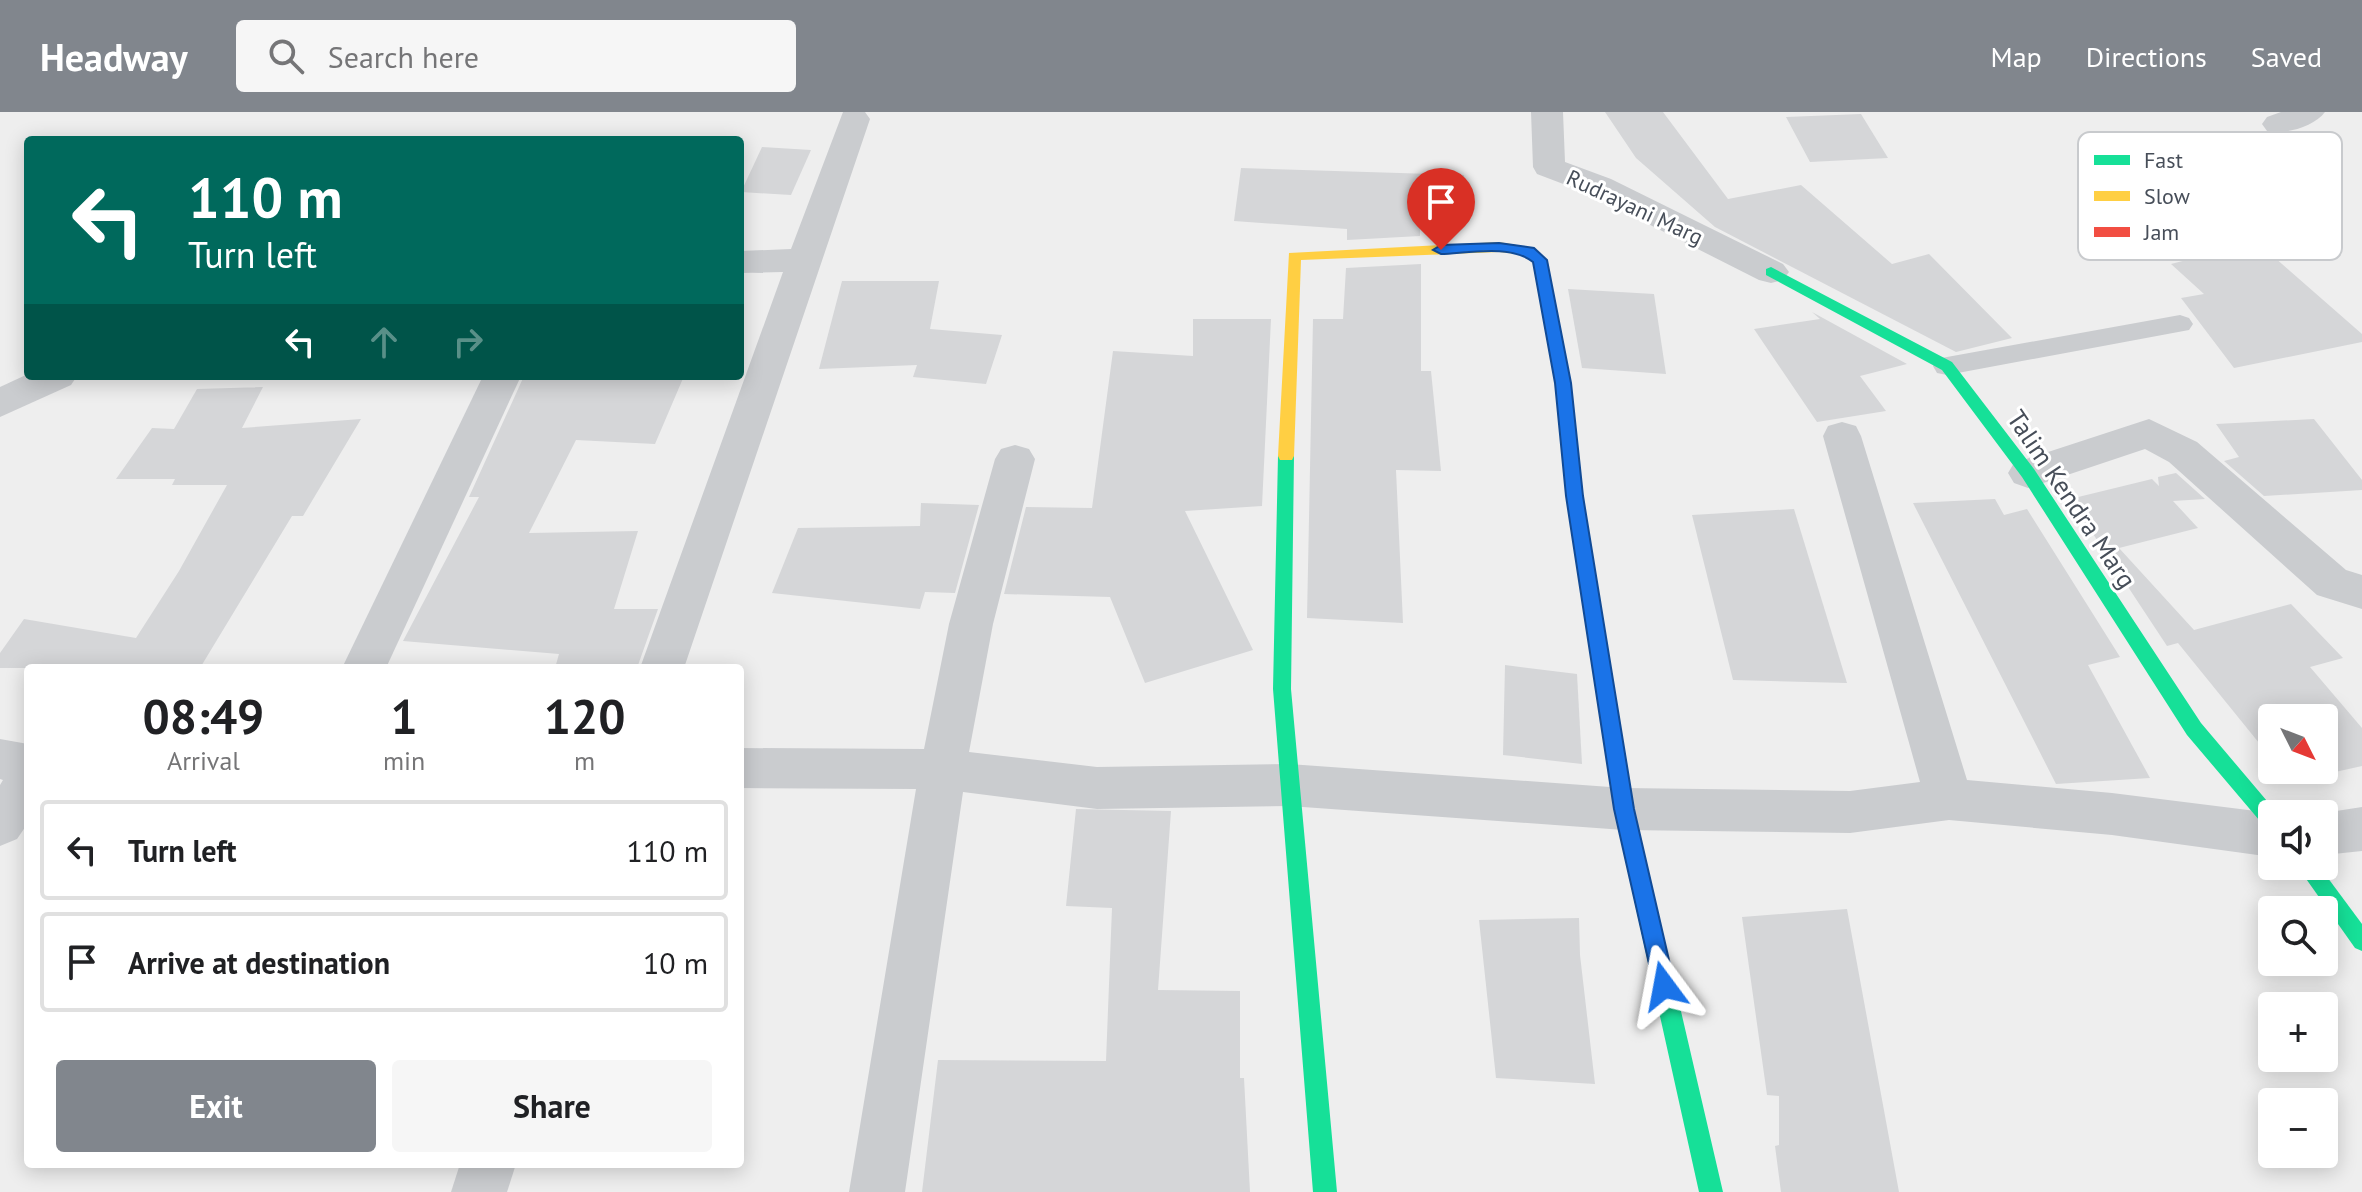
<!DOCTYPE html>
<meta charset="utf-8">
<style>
:root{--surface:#fff;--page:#f6f6f6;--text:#202124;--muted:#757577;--line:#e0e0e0;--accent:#81868d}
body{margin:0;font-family:"PT Sans",sans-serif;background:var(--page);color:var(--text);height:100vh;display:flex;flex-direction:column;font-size:30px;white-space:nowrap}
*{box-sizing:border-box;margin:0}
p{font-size:26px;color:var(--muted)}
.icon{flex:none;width:44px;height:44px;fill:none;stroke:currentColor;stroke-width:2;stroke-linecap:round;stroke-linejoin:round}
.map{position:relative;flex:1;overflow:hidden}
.side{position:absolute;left:24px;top:552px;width:720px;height:504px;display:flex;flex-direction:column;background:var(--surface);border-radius:8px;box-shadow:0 4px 20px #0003}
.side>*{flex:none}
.guide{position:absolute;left:24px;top:24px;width:720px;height:244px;border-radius:8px;box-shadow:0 4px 20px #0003;background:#00695c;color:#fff;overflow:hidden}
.needle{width:52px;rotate:132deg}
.fabs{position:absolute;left:2258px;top:592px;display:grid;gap:16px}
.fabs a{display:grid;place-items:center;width:80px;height:80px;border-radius:8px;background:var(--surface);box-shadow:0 4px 20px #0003;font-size:40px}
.pin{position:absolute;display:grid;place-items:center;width:68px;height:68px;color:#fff;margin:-82px -34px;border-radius:50% 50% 50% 0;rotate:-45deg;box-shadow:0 0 8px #0007}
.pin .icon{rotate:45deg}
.me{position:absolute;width:88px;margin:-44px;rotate:347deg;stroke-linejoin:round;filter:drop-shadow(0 0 6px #0008)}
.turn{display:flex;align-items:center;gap:28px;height:168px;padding:0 32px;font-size:36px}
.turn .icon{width:104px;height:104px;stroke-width:2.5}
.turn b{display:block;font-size:56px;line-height:68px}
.lanes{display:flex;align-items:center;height:76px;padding:0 32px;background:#0003;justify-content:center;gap:40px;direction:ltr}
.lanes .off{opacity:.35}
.eta{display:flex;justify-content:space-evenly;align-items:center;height:136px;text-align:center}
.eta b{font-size:48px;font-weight:600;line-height:56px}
.action{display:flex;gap:16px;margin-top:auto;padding:16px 32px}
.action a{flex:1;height:92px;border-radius:8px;background:var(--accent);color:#fff;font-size:32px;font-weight:600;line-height:92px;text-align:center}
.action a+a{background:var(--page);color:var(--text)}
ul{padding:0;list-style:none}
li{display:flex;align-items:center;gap:24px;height:100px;margin:0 16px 12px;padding:0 16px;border:4px solid var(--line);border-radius:8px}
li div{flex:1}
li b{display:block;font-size:30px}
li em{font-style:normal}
header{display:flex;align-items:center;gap:48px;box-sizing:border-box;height:112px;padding:0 40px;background:var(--accent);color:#fff}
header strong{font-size:38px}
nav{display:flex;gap:44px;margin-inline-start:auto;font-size:28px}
.search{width:560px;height:72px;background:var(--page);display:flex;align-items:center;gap:20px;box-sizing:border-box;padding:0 28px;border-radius:8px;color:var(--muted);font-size:30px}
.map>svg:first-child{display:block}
</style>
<header>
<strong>Headway</strong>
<div class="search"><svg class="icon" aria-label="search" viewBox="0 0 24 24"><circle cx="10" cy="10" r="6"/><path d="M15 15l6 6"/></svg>Search here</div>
<nav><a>Map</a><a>Directions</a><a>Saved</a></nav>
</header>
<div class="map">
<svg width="2362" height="1080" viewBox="0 0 2362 1080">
<rect width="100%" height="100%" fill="#eee"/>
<!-- building -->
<g fill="#d5d6d8">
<polygon points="1605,0 1663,0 1728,87 1801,73 1892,152 1929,142 2012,226 1956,240 1715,115 1636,46"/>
<polygon points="1861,2 1888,46 1810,50 1786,5"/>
<polygon points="762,35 811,38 791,83 741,80"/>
<polygon points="1241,56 1464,63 1469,109 1420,108 1420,124 1347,128 1347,117 1234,109"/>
<polygon points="2210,89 2362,222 2362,230 2234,256 2181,186 2204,182 2171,152 2202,144 2152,105"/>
<polygon points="1421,152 1421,259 1431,259 1441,359 1396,358 1403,511 1307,506 1313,207 1343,207 1346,156"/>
<polygon points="842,169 939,169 930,217 1002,223 986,272 913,265 917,253 819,257"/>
<polygon points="1568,177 1654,182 1666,262 1582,256"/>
<polygon points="1812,200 1907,252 1860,264 1886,299 1817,310 1754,217 1820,207"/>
<polygon points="1193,207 1271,207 1262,394 1185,399 1253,538 1145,571 1110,485 1004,482 1026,395 1092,396 1113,239 1193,244"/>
<polygon points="524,264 684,264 655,332 576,328 529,421 638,419 614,497 658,497 637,556 555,556 559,542 403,529 479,385 469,385"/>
<polygon points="263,275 242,316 361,307 303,404 292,404 200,556 0,556 0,541 24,507 136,526 179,459 227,373 172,373 175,367 116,367 152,316 174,317 197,277"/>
<polygon points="2314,307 2362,368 2362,378 2264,384 2224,349 2239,345 2216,312"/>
<polygon points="2176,361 2205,387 2173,389 2198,416 2119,436 2194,518 2291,492 2343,546 2310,555 2362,616 2362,654 2290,670 2281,658 2324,658 2324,606 2272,606 2272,647 2178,531 2167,534 2070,387 2152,367 2159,374 2158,365"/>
<polygon points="1995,387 2004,403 2027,397 2120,545 2088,553 2150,666 2056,672 1913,391"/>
<polygon points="921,391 979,393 955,481 925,480 920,497 772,481 798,416 920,414"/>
<polygon points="1794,397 1847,571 1733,568 1692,403"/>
<polygon points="1505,553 1577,562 1582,652 1503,643"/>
<polygon points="1076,697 1171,699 1158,878 1240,879 1240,966 1244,966 1250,1080 922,1080 938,948 1106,949 1112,796 1066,794"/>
<polygon points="1847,797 1899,1080 1781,1080 1775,1034 1779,1033 1779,984 1767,983 1742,805"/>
<polygon points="1579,806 1580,843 1595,972 1496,966 1479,808"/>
</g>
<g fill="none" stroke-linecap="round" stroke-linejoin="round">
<!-- lane -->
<polygon fill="#cacccf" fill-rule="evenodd" points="2180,203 2189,206 2193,212 2189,218 1947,263 1937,261 1933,254 1937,247 1947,245"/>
<!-- street -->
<g fill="#cacccf" fill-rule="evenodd">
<polygon points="843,0 865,0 870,7 684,556 640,556 783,160 740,161 740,139 791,137"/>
<polygon points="1531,0 1563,0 1565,50 1611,67 1783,152 1789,160 1783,168 1771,171 1759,168 1587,81 1537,62 1533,55"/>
<path d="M2281 0H2325C2314 15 2284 23 2267 19L2262 12 2267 5Z"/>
<polygon points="28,262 77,264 71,273 0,305 0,275"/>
<polygon points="483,264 521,264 386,556 342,556"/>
<polygon points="2149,307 2197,330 2346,458 2362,463 2362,497 2317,483 2169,350 2145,337 2028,376 2014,371 2008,361 2014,351"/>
<polygon points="1842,310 1856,314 1861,324 1967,668 2112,681 2272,701 2272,745 2112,723 1949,708 1850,721 1624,718 1289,694 1097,697 963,680 905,1080 849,1080 916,677 740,676 740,636 924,637 949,512 995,347 1001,337 1015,333 1029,337 1035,347 993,512 969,640 1097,655 1289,652 1624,676 1850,679 1920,670 1823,324 1828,314"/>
<polygon points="0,627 28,632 28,711 17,727 0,734 0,673 3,668 0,667"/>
<polygon points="2362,695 2362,739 2324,743 2324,702 2317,702"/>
<polygon points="460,1052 516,1052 507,1080 451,1080"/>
</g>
<!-- fast -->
<g fill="#16e098" fill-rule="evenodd">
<polygon points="1771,155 1952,250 2034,357 2201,611 2278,702 2272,702 2272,718 2265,715 2187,623 2022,365 1942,258 1766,163 1766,157"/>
<polygon points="1286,338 1294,344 1291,577 1337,1080 1313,1080 1273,577 1278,344"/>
<polygon points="1613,621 1620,623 1622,629 1634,697 1723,1080 1699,1080 1614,697 1604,629 1606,623"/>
<polygon points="2297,754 2319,754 2362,812 2362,839 2355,836"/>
</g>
<!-- slow -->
<path fill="#ffcf43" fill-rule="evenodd" d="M1499 130C1552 138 1546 143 1555 192L1553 195H1543L1541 192 1533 150 1525 143 1499 140 1301 148 1294 344 1292 348H1280L1278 344 1289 141Z"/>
<!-- jam -->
<polygon fill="#f24e42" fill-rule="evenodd" points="1548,187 1555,192 1571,271 1582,384 1622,629 1620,635 1613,637 1606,635 1604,629 1566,384 1555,271 1541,192"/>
</g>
<!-- route -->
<path fill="#1a73e8" stroke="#114b97" stroke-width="2" d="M1499 131 1534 136 1547 148 1571 271 1583 384 1634 697 1675 874 1672 881 1664 884 1657 881 1654 874 1614 697 1566 384 1555 271 1533 150C1511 132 1468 141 1441 142L1433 138 1441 133Z"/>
<g text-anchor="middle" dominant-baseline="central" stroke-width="6" stroke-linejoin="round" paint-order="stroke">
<!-- far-street labels -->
<g font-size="22" fill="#474e59" stroke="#fff">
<text transform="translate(1635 95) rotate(25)">Rudrayani Marg</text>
</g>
<!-- street labels -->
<g font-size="26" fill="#474e59" stroke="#fff">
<text transform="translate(2072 387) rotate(56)">Talim Kendra Marg</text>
</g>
</g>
<!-- legend -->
<rect x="2078" y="20" width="264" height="128" rx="12" fill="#fff" stroke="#c8cacd" stroke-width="2"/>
<rect x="2094" y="43" width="36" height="10" fill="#16e098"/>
<rect x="2094" y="79" width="36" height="10" fill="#ffcf43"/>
<rect x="2094" y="115" width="36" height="10" fill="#f24e42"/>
<g font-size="22" fill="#474e59">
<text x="2144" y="56">Fast</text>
<text x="2144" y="92">Slow</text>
<text x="2144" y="128">Jam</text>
</g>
</svg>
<div class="fabs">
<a><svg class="needle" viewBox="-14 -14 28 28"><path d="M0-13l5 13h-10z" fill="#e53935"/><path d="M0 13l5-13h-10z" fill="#757577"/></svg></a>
<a><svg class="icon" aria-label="sound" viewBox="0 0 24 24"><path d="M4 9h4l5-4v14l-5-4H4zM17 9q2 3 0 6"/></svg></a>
<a><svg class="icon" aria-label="search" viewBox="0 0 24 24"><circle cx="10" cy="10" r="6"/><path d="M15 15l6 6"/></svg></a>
<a>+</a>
<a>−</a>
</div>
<div class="pin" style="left:1441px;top:138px;background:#d93025"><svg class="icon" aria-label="arrive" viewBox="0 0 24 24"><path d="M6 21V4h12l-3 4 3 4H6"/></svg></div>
<svg class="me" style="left:1664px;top:874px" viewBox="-20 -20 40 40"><path d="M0-17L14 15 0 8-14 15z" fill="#1a73e8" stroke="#fff" stroke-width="4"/></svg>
<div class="guide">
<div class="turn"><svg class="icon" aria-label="left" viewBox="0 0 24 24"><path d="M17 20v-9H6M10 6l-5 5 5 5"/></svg><div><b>110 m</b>Turn left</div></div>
<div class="lanes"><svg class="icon" aria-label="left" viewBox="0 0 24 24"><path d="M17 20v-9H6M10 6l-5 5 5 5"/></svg><svg class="icon off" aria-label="ahead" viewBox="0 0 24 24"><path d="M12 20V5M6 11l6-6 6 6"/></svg><svg class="icon off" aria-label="right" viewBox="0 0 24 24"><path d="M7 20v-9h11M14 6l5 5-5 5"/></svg></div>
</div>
<section class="side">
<div class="eta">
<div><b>08:49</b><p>Arrival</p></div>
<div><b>1</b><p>min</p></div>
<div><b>120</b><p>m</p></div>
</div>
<ul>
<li><svg class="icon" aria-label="left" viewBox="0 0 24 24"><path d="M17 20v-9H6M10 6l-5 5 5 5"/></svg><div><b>Turn left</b></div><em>110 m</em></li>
<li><svg class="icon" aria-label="arrive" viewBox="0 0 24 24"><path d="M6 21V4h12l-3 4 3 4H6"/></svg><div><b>Arrive at destination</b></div><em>10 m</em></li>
</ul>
<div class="action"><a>Exit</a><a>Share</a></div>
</section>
</div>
